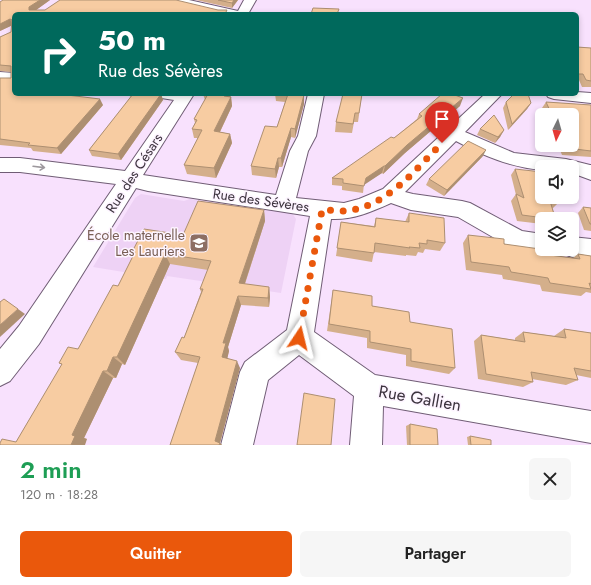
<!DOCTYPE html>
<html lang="fr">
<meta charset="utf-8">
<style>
:root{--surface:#fff;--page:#f6f6f6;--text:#222;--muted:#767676;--accent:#ea580c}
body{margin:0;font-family:Jost,sans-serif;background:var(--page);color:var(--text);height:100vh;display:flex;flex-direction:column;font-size:15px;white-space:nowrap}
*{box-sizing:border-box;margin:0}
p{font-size:13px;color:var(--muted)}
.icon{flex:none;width:22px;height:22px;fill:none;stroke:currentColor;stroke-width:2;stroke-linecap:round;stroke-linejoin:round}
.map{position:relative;height:445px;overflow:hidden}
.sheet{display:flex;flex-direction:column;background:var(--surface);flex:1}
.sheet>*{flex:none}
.banner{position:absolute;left:12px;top:12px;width:567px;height:84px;border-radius:6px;box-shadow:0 2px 6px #0003;background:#00695c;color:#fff;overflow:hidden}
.needle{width:26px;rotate:185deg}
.controls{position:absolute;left:535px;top:108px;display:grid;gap:8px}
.controls a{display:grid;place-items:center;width:44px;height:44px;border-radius:6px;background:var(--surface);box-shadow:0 2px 6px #0003;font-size:20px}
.pin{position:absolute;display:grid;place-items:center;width:34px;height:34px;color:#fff;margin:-41px -17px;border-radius:50% 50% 50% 0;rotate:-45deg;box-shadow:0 0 4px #0007}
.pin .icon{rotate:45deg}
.me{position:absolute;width:44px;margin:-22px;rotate:10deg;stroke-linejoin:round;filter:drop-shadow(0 0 3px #0008)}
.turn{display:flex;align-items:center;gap:14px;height:84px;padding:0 20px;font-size:18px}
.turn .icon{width:52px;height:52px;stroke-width:2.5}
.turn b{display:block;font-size:28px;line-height:34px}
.round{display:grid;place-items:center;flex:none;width:42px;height:42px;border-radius:6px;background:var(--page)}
.headline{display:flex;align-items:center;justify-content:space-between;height:68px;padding:0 20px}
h1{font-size:24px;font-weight:600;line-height:30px;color:#1e9e55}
.action{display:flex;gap:8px;margin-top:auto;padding:8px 20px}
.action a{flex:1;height:46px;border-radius:6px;background:var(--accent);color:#fff;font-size:16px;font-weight:600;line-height:46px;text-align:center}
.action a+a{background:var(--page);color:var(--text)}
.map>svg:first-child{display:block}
</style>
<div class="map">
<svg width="591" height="445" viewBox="0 0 591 445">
<rect width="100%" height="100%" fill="#f8e1fd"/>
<!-- built -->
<polygon fill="#eed2f5" points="141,194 184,201 190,199 292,213 296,219 281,293 167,276 166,279 93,267 135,198"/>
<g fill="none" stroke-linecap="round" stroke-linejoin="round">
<!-- minor casing -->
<g stroke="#705d75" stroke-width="2">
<g id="minor">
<polygon points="168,0 189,0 238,11 244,0 256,0 248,14 219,14 170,2"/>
<polygon points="0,72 14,73 14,83 0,82"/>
<polygon points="577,92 591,93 591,103 554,99 548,97 546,94 577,94"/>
<path d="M153 94H194L143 175 276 195 290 151 298 136 308 94H324L316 136 308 151 296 198 344 203 359 199 383 189 485 94H502L465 132 514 153 566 159 590 165H591V180L572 173V167H542V170C510 167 484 156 456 141L405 192 413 194 462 201 470 203 522 231 542 234V249L550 250C537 254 523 251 510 247L458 217 411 210 391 203C371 212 353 220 331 219L314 332 375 375 591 411V443L383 406 382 445H350L354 396 299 355 268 380 253 445H221L240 372 245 362 287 330 310 216 148 191 136 188 39 344 10 381 0 386V349L19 326 116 184 20 172H0V158H20L125 171 174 100 155 97Z"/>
<polygon points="572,237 591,239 591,259 572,257 564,254 561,249 572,249"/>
</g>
</g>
<!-- minor -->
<use href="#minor" fill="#fff" fill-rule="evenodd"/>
</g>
<!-- wall -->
<g fill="#d4af8b">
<polygon points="50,0 36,10 14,94 77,94 75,96 103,105 61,154 33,151 31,148 0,145 0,78 11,78 11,72 0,71 0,37 11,32 12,25 0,31 0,2"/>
<polygon points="196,0 238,0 232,8"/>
<polygon points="577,47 591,48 591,87 582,87 579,80 577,80"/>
<polygon points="127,94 161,94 163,100 121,160 92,156 89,150 131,97"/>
<polygon points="203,94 231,94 230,96 231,97 232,106 220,132 230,134 232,143 216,178 187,174 184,165 198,138 194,138 192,129 195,123 194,119 205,100"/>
<polygon points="275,94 304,94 304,104 295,138 291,137 282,167 279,167 276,178 252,175 251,166 277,127 285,102 276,101"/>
<polygon points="362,94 358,122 354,122 352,133 335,132 336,122"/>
<polygon points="506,102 531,103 527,109 508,130 503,108"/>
<polygon points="546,102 591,105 591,157 562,155 558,145 572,145 572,115 545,115 542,108"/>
<polygon points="460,106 405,153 383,174 382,173 364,184 363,193 342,190 342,186 332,185 332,178 394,138 417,119 419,114"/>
<polygon points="480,129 504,130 500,137 495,143 477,135"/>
<polygon points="483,156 444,196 426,185 429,179"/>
<polygon points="515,169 559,202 553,208 552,208 554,214 564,219 542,219 542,224 517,221 511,201 516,194 516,195 511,175"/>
<polygon points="583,207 591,208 591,231 584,230 578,213"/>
<polygon points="264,210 265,221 245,284 269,287 270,297 269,307 241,305 228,347 229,351 227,359 240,368 220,443 222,445 170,445 198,363 181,360 175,352 184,338 201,292 200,289 208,270 170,264 125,365 122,364 116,378 113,378 84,438 87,439 16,442 62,365 59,363 78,349 118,286 134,254 132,252 183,235"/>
<polygon points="409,213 445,243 440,251 425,249 423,253 418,252 416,256 406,255 406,256 374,252 372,262 336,256 341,222 374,226 376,218 405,222"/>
<polygon points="468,235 542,254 573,258 578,254 591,256 591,293 586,292 581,296 542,291 540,285 503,279 502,275 466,270 463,243"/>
<polygon points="333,290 372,306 410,322 455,368 449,374 406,366 406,355 367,348 367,338 327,331"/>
<polygon points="564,329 591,333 591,378 576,375 578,380 566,385 532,379 533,382 523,387 478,379 474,341 481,335 515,340 515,338 523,332 554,336"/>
<polygon points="410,424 438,445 407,445 406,426"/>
<polygon points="470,436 491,445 468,445 467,437"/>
</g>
<!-- shaded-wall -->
<g fill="#ad8f71">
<polygon points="40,0 50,0 32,13 29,10 29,7"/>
<polygon points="234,0 238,0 232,8 232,3"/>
<polygon points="10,19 13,25 0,31 0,24"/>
<polygon points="68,94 77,94 70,101 67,95"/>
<polygon points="161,94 163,100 121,160 118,154"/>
<polygon points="225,94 231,94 225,105 224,96"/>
<polygon points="304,95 304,104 295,138 295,129"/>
<polygon points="231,97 232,106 216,140 214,131"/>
<polygon points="463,98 460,106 405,153 383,174 385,166 407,145"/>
<polygon points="100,99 103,105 61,154 57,148"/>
<polygon points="531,103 527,109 508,130 512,124"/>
<polygon points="291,128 291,137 282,167 281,158"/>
<polygon points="504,130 500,137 495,143 498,137"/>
<polygon points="230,134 232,143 216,178 214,168"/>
<polygon points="486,150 483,156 444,196 447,190"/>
<polygon points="278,158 279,167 276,178 275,169"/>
<polygon points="384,166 382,173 364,185 366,178"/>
<polygon points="264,210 265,221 242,292 239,283"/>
<polygon points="165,254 170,264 125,365 117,357"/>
<polygon points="269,287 270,297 269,307 268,298"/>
<polygon points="238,296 241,305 228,347 229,351 226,364 222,357 223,343"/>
<polygon points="18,309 25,314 0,337 0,325"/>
<polygon points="113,357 122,364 116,378 107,371"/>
<polygon points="237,361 240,368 220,443 222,445 219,445 215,441"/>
<polygon points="103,371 113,378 84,438 87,439 85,445 71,445 72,435"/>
</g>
<!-- building -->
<g fill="#f7cca2" stroke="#ad8f71">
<polygon points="3,0 40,0 29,7 29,10 45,10 60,0 176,0 218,10 227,10 225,14 14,14 14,94 68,94 67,95 100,99 57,148 28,145 30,143 0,139 0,78 11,78 11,66 0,65 0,37 11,32 12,20 10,19 0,24 0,2"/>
<polygon points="218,0 234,0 232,3"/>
<polygon points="313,8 339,9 337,14 311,14"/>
<polygon points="577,47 591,48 591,81 586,80 583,74 577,74"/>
<polygon points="132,94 161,94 118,154 89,150 133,94"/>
<polygon points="204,94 225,94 224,96 231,97 214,131 230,134 214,168 184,165 202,130 192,129 197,120 194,119 208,94"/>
<polygon points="288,94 304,95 295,129 291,128 281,158 278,158 275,169 251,166 265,126 277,127"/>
<polygon points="343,94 362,94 359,113 355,113 353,124 336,122"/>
<polygon points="442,94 452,94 463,98 407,145 385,166 384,166 366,178 364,186 343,183 343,179 332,178 391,137 394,138 422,116 419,114"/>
<polygon points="514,94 528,94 531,103 512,124 506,102"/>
<polygon points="546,102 591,105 591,151 567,148 566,145 572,145 572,115 552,115"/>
<polygon points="494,115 504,130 498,137 480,129"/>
<polygon points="468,141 486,150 447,190 429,179"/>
<polygon points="515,169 542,172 542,197 557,197 559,202 550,201 554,214 564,219 552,219 522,215 516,194 524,198"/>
<polygon points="198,201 264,210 239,283 269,287 268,298 238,296 223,343 226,343 222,357 237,361 215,441 220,443 219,445 170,445 200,357 175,352 182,337 184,338 203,289 200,289 211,261 165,254 117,357 113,357 107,371 103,371 72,435 75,436 71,445 0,445 0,443 2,439 16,442 62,364 59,363 68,347 78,349 113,285 118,286 135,252 132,252 144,229 183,235"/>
<polygon points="583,207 591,208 591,224 590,224"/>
<polygon points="409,213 444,218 445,243 427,240 427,244 419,243 420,248 409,247 410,248 375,243 374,253 337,248 341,222 375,227 376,218 409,222"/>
<polygon points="468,235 504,239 504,244 540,249 542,254 580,259 578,254 591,256 591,284 589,283 591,289 550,283 548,278 511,272 509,267 471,262"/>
<polygon points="333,290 372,296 372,306 409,312 410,322 452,329 455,368 411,361 411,349 370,342 370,331 329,324"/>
<polygon points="4,299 18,309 0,325 0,302"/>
<polygon points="564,329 591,333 591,371 574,368 578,380 531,372 533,382 486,374 481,335 525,342 523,332 566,338"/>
<polygon points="304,393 335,399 331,445 297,445"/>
<polygon points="410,424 437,429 438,445 410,445"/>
<polygon points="470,436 491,440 491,445 471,445"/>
</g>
<!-- one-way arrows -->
<defs><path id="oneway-shaft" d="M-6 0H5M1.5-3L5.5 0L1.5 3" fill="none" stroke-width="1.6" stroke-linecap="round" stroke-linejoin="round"/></defs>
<use stroke="#9e999e" href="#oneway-shaft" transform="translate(39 167) rotate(7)"/>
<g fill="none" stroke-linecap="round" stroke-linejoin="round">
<!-- route -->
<path stroke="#ea580c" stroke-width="7" stroke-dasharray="0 12.6" d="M299 338 322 210C329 210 337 211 344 211 386 208 415 170 442 143"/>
</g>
<!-- icons -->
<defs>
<g id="school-square" transform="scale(1)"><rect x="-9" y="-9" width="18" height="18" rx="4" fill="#8d6e63" stroke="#fdf4ff"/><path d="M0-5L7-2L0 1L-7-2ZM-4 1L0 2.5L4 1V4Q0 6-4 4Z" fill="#fff"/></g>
</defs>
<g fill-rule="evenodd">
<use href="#school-square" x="199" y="243"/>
</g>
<g text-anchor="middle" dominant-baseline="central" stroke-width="3" stroke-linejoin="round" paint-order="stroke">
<!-- street labels -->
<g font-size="14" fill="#3c333e" stroke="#fdf4ff">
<text transform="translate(134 173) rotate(-57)">Rue des Césars</text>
<text transform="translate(261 200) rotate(8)">Rue des Sévères</text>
</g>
<!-- education labels -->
<g font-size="14" fill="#785e54" stroke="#fdf4ff" text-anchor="end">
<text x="185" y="235">École maternelle<tspan x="185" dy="16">Les Lauriers</tspan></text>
</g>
<!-- near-street labels -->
<g font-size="17" fill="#3c333e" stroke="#fdf4ff">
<text transform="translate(420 398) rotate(10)">Rue Gallien</text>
</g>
</g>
</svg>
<div class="controls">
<a><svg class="needle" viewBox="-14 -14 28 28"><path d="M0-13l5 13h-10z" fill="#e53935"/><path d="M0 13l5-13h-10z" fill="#767676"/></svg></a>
<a><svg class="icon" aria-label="sound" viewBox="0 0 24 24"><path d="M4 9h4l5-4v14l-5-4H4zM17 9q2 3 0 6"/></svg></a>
<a><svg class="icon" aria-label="layers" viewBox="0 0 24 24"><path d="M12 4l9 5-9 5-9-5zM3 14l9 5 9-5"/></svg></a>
</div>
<div class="pin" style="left:442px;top:143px;background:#d93025"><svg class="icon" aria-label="arrive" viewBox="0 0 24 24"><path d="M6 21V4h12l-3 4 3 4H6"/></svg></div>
<svg class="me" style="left:299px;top:338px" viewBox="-20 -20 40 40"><path d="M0-17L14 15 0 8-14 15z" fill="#ea580c" stroke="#fff" stroke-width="4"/></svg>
<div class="banner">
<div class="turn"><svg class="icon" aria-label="right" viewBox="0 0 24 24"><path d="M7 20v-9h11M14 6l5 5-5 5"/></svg><div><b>50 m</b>Rue des Sévères</div></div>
</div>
</div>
<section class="sheet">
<div class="headline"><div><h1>2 min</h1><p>120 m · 18:28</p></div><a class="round"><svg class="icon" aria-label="close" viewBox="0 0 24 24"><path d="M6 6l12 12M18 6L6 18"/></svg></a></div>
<div class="action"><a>Quitter</a><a>Partager</a></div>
</section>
